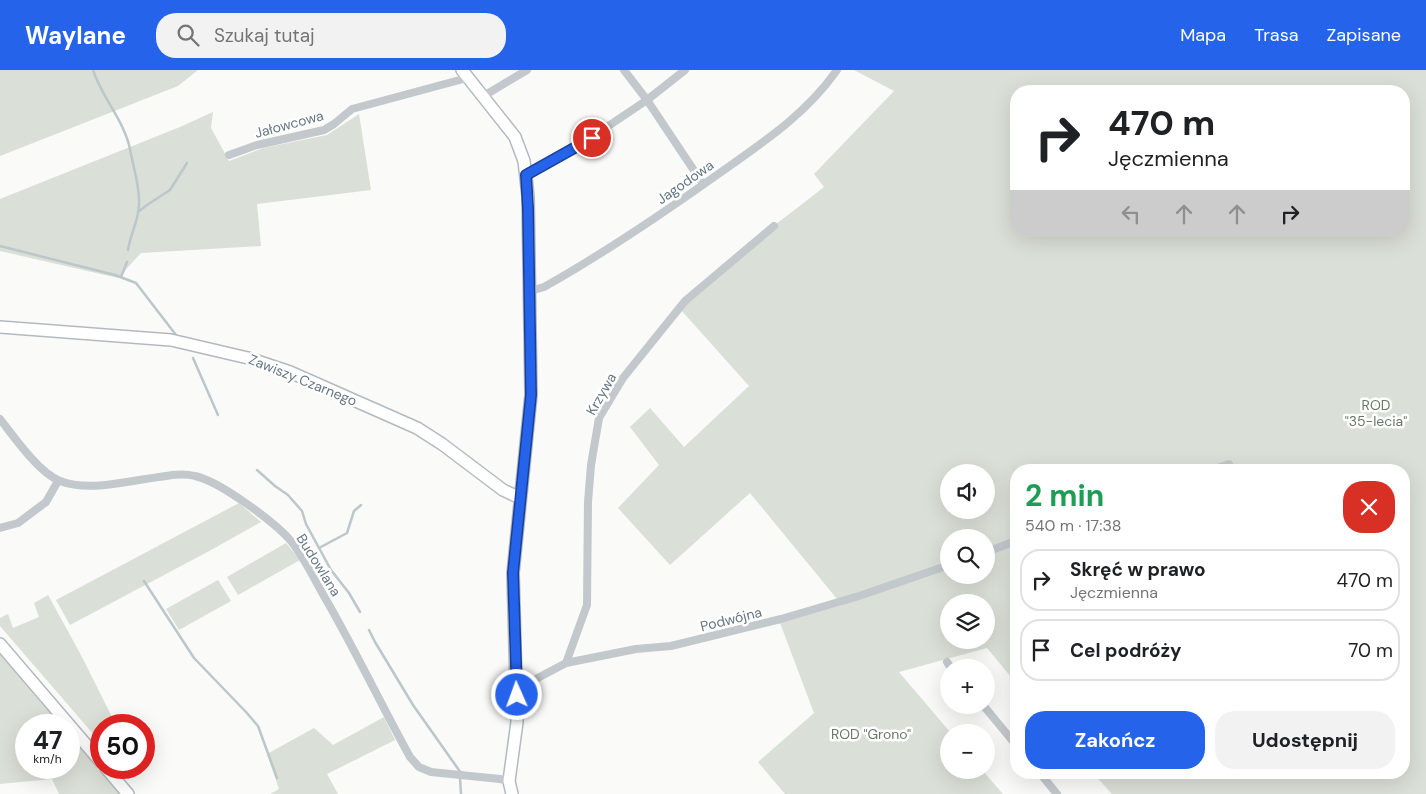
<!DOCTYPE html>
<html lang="pl">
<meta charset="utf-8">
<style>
:root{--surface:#fff;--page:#f2f2f2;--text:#202124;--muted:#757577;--line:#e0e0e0;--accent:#2563eb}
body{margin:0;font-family:"DM Sans",sans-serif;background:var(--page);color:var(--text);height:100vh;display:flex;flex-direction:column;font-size:19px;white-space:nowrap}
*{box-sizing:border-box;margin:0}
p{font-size:16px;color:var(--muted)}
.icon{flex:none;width:28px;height:28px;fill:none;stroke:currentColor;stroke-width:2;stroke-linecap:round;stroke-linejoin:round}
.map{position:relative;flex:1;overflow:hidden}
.sheet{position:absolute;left:1010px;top:394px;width:400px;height:315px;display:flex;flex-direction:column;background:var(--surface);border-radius:20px;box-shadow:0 5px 20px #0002}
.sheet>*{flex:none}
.hud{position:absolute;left:1010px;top:15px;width:400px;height:152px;border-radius:20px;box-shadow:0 5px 20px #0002;background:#fff;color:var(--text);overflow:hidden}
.buttons{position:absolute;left:940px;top:394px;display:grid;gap:10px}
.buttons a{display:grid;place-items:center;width:55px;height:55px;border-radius:50%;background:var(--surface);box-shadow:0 5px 20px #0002;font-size:25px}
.speed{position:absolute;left:15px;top:644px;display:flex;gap:10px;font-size:25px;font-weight:700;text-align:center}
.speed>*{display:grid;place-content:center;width:65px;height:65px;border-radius:50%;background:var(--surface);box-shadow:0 5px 20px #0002;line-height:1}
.speed small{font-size:12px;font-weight:400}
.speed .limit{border:8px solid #d22;background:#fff;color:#111}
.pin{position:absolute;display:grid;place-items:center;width:42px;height:42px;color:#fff;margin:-21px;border:2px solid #fff;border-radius:50%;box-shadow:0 1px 5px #0007}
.me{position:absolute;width:55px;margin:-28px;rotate:358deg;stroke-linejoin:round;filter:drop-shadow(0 0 4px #0008)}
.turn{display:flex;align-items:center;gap:18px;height:105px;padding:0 15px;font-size:22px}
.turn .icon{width:65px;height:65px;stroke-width:2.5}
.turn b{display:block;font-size:35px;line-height:42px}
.lanes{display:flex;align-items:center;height:48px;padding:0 15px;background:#0003;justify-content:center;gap:25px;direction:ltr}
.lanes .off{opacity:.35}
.round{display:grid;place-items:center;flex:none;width:52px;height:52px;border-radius:20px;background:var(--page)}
.summary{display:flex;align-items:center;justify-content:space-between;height:85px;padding:0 15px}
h1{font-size:30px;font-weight:700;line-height:38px;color:#1e9e55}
.cta{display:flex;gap:10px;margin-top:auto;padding:10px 15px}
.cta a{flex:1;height:58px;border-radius:20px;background:var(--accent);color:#fff;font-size:20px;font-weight:700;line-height:58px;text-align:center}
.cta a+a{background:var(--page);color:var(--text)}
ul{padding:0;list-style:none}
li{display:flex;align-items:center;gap:15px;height:62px;margin:0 10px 8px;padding:0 5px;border:2px solid var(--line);border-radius:20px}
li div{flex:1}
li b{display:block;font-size:19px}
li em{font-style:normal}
header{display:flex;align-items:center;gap:30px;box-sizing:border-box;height:70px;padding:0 25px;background:var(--accent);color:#fff}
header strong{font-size:24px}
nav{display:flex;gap:28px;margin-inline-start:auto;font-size:18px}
.search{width:350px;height:45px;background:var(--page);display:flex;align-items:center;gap:12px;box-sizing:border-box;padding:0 18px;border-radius:20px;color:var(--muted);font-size:19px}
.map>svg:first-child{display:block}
</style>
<header>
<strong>Waylane</strong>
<div class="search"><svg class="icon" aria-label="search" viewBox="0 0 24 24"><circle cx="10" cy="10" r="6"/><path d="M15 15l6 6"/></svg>Szukaj tutaj</div>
<nav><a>Mapa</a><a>Trasa</a><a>Zapisane</a></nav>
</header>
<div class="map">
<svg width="1426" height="724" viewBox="0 0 1426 724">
<rect width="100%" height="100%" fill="#fafaf8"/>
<!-- green -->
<g fill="#dadfd7" fill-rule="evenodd">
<polygon points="0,0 198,0 178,16 0,86"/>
<path d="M854 0H1426V724H1112L1093 703 1404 702V400H1016V613L987 578 899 602 950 662H949V700H982L1003 724H785L758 692 814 643 780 553 842 535 750 423 670 495 618 438 659 395 630 357 650 338 684 377 749 316 681 240C721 192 775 156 824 117L814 104 894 21ZM1016 21H1404V161H1016ZM949 402H986V440H949ZM949 468H986V505H949ZM949 532H986V570H949Z"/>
<polygon points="213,42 211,58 229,91 263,78 327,65 359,44 371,120 257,134 261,176 141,183 118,208 0,181 0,129 180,57"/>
<polygon points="239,433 261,452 211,480 70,555 56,530"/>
<polygon points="286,473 300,490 238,525 227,507"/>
<polygon points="218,510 231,531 179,560 166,539"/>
<polygon points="48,525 81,585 116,655 101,655 101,673 0,556 0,548 8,544 13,558 39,547 34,533"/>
<polygon points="0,582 62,655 26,655 26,698 69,698 69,662 122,724 59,724 52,709 0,714"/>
<polygon points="384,647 395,670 327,704 338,724 270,724 279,719 267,684 314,658 333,675"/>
</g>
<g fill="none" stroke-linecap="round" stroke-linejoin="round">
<!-- stream -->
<g stroke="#bbc7cb" stroke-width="2.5">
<path d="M93 0C102 28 124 50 130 79 133 97 140 116 139 134 139 150 130 165 128 180"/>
<polyline points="138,142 147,135 170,120 187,93"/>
<polyline points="0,176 115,205 136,213 176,265"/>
<polyline points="121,207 127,192"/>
<polyline points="193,288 218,345"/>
<polyline points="257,400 275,416 288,425 302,441 306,454 331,500 349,523 360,542"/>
<polyline points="319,478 347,463 354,441 361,435"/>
<polyline points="144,511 194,588 246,642 258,656 277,708"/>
<polyline points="369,560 375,572 413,635 461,703"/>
<polyline points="460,708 461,724"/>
</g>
<!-- secondary casing -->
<g stroke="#b3babf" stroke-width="14">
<g id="secondary">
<polyline points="462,0 515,67 524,91 528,126 531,325 513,503 517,652 509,711 512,724"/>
<polyline points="0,257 171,270 248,288 290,302 417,358 442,374 503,420 520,428"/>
<polyline points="0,574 101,692"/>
<polyline points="106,698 128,724"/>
</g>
</g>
<!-- street -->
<g stroke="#c3c8cc" stroke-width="8">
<polyline points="624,0 647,30 703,114"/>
<polyline points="482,27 527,0"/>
<polyline points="229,85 257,75 324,60 334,54 352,39 467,8"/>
<polyline points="526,105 592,67 647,30 685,0"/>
<path d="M530 221 544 217C603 184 659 146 714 107 759 75 805 46 837 0"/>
<path d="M0 349C14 367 39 403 60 411 86 421 119 413 146 409 161 407 180 402 195 406 219 411 275 452 291 471 306 490 316 513 328 533 357 584 382 636 410 687L419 697 431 702 500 709 509 711"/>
<polyline points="1212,400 1229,394"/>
<polyline points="0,458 18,453 46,432 58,411"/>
<polyline points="986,482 1016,471"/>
<polyline points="947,592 951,598"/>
<polyline points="566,593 587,535 588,432 591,395 599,348 623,308 685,231 774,156"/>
<polyline points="517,614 532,611 566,593 636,579 671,576 781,549 859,526 949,495"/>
<polyline points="983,635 1016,675"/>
<polyline points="1039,702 1057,724"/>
</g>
<!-- secondary -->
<use href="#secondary" stroke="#fff" stroke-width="11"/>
</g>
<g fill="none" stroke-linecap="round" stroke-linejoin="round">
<!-- route casing -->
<g stroke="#184099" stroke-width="12">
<polyline id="route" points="517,625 513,503 531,325 528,138 526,105 592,68"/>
</g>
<!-- route -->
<use href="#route" stroke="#2563eb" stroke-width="9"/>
</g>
<g text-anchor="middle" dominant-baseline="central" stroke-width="5" stroke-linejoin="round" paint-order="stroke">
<!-- street labels -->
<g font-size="14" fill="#657683" stroke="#fff">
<text transform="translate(289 54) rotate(-15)">Jałowcowa</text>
<text transform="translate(685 112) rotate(-35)">Jagodowa</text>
<text transform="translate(303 310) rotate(22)">Zawiszy Czarnego</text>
<text transform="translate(601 324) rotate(-60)">Krzywa</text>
<text transform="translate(319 495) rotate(58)">Budowlana</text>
<text transform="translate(731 549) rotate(-14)">Podwójna</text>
</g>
<!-- park labels -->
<g font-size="14" fill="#687a64" stroke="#fff">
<text x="1376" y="335">ROD<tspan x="1376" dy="16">"35-lecia"</tspan></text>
<text x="871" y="664">ROD "Grono"</text>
</g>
</g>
</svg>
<div class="buttons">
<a><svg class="icon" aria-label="sound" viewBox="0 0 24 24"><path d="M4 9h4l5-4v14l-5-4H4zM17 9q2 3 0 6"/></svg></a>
<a><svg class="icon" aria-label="search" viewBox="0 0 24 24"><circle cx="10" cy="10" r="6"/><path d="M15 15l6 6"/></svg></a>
<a><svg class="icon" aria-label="layers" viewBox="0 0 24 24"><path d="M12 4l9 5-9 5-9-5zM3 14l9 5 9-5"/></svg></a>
<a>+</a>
<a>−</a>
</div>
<div class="speed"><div>47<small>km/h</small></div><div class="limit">50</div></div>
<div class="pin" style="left:592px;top:68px;background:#d93025"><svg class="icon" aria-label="arrive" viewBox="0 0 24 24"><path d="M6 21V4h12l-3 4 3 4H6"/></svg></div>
<svg class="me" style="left:517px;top:625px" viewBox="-20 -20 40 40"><circle r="17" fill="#2563eb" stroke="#fff" stroke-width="3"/><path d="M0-11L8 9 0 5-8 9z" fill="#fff"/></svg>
<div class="hud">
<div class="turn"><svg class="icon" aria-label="right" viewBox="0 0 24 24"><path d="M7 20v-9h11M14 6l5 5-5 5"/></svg><div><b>470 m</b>Jęczmienna</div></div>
<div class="lanes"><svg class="icon off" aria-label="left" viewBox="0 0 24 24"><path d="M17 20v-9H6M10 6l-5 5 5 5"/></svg><svg class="icon off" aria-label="ahead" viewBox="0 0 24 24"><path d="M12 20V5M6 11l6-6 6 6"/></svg><svg class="icon off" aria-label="ahead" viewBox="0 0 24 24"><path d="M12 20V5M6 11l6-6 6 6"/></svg><svg class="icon" aria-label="right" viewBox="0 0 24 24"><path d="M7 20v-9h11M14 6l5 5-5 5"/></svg></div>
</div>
<section class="sheet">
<div class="summary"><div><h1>2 min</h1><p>540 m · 17:38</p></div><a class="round" style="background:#d93025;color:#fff"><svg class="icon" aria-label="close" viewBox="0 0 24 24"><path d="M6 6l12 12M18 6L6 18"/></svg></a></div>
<ul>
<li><svg class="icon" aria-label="right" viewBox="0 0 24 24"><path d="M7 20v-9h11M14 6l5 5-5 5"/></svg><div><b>Skręć w prawo</b><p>Jęczmienna</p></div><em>470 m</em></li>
<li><svg class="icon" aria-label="arrive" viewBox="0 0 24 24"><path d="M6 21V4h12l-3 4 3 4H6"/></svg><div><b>Cel podróży</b></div><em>70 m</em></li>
</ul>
<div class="cta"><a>Zakończ</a><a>Udostępnij</a></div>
</section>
</div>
